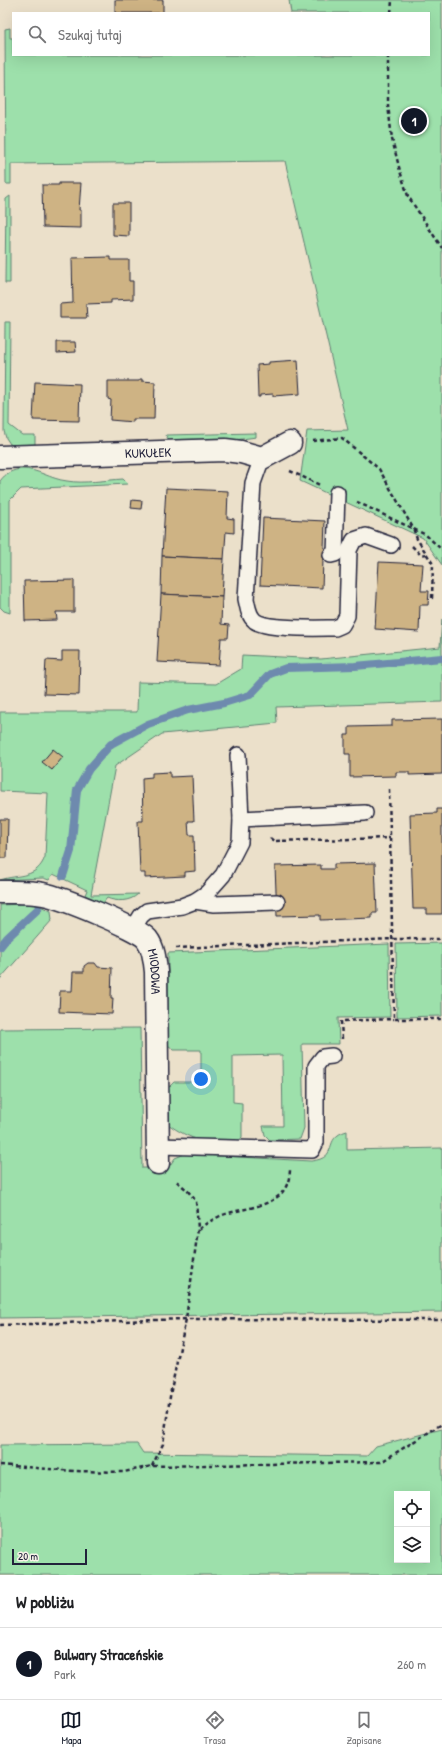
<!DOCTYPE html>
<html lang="pl">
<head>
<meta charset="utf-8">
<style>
  :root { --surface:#fff; --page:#f2f2f2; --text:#202124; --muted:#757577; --line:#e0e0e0; --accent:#111827 }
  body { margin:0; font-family:"Patrick Hand",sans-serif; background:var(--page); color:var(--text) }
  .controls { position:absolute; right:12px; bottom:12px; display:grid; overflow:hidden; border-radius:0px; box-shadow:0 4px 16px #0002 }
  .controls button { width:36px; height:36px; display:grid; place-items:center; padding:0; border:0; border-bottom:1px solid var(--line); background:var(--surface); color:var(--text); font:20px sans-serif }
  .scale { position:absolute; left:12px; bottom:10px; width:75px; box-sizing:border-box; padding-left:4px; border:2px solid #22223b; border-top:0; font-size:11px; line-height:14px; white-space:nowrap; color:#22223b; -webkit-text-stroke:3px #f7f3e8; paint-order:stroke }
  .you { position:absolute; left:201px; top:1079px; width:14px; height:14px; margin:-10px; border:3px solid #fff; border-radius:50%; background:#1a73e8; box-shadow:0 0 0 6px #1a73e833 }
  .badge { display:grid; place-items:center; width:26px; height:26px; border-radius:50%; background:var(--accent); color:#fff; font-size:13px; font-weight:700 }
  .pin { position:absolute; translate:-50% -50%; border:2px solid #fff; box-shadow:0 1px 4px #0006 }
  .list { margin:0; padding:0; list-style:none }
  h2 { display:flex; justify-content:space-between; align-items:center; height:52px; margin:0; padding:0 16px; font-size:17px }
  h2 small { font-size:13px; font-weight:400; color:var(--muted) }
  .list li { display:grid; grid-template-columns:26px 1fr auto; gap:12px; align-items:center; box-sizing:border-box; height:72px; padding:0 16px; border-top:1px solid var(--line) }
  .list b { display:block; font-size:15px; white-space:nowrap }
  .list p { margin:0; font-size:13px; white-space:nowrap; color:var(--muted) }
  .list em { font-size:13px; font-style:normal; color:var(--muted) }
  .icon { flex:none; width:22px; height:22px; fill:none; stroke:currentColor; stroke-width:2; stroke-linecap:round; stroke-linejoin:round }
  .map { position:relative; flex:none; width:442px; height:1575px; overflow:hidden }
  .search { position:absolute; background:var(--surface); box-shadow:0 4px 16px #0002; left:12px; right:12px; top:12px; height:44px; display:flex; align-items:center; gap:10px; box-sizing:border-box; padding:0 14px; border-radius:0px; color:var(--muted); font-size:15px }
  .sheet { height:124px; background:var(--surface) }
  nav { display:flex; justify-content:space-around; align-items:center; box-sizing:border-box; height:56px; border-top:1px solid var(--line); background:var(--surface); font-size:11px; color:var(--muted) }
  nav a { display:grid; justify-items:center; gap:2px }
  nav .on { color:var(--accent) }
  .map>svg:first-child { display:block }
  .green { fill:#9de0ab; stroke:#608173; fill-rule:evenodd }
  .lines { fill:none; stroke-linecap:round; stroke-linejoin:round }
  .stream { stroke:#6e8aae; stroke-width:8 }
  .building { fill:#ceb384; stroke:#22223b }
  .lane-casing { stroke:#22223b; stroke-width:18 }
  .street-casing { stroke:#22223b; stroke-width:25 }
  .path { stroke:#22223b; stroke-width:2.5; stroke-dasharray:4 3; stroke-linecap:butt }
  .lane { stroke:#f7f3e8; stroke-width:15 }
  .street { stroke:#f7f3e8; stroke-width:22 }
  .labels { text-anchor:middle; stroke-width:3; stroke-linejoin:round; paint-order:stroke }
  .street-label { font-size:13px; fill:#22223b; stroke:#f7f3e8 }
</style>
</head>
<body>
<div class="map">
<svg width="442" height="1575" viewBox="0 0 442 1575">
  <rect width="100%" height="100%" fill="#ebe0ca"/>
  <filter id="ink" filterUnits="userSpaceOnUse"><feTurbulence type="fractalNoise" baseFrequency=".025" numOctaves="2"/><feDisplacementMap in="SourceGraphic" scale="8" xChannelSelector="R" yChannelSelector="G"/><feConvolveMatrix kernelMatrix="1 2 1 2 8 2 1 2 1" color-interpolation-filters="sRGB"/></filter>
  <g filter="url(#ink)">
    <!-- green -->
    <g class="green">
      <path d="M289 0H442V565L423 538 300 481 307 431 348 430 285 161 11 164V184H6L5 29 10 28V38H13V55H429V13H291Z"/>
      <path d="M10 196V283H5L6 199Z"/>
      <path d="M5 322H10L9 425 22 435H35V447H19L10 444 6 438 4 431Z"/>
      <path d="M256 433V437L201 445 170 444 166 435Z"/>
      <path d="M22 469C38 469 50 479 67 481 83 484 106 480 123 479L128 484 21 489 10 500V613L4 611 0 607V481C6 473 12 470 22 469Z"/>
      <path d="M442 619V702L276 707 277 723 162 734 115 766 91 895 138 894C130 902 116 902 107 898L103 903 85 895 87 890 53 874 49 880 43 878 0 880C18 874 37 879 45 857L48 793 0 791V712H137L138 682 216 684 241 669 242 655 321 659 440 647Z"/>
      <path d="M24 904 38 905 51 911 52 920 0 979V905Z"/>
      <path d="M442 943V1016L397 1017 396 944Z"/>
      <path d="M389 944 390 1017 338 1018 339 1044H302L304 1128 300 1139 270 1140 265 1135 263 1126H283L282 1055 233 1056V1102L242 1103V1137L238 1143C213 1147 188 1139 168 1124V1088L174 1082H201V1050H174L168 1045V953Z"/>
      <path d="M140 1028 142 1168H168L175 1158 185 1154 311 1161C341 1158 321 1138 347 1131V1150L442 1148V1312L0 1318V1029Z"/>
      <path d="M442 1429V1575H0V1445L137 1444 143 1453 367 1456 376 1446ZM397 1494H427V1560H397Z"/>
    </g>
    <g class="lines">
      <!-- stream -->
      <g class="stream">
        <path d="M63 876 71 851 77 790 89 769 111 744 148 724 188 710 224 703 250 695 270 674 286 668 355 666 442 658"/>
        <path d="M0 947 7 938 38 909"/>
      </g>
    </g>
    <!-- building -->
    <g class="building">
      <rect x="115" y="0" width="48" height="13"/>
      <path d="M59 183H81L79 210H81V228L43 227 42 185H59Z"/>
      <path d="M113 203H129V236L113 235Z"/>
      <path d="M111 257V260H129V281H133V299L111 300V303L86 304 87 318H60V304L73 303 72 258Z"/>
      <path d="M57 342H75L76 352 57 353Z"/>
      <path d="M298 360 300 394 273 396V394L260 395V397H258L257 365 269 364V362Z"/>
      <path d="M140 379H142V381L155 382 154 419H133V422L110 420 111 400 108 399V381H139Z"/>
      <path d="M35 382 80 384 79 421 33 420Z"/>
      <path d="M166 488 228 491 227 518 234 519V533L226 532 224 559 162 556Z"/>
      <path d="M132 500 142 501 141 509 131 508Z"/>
      <path d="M263 518 325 521 324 548 331 549V561L323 560 322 588 260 585Z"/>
      <path d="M162 556 224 559 222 597 161 594Z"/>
      <path d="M379 562 423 564 421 591H429L428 605H420L419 632 375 629Z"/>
      <path d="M74 580V612H56L57 620 25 621 24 581Z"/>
      <path d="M161 594 222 597 221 624 229 625 228 638H221L219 665 157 662Z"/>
      <path d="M62 651H80L79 695 44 694 46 660 62 661Z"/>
      <path d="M442 719V774L409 775V772H396V776L350 777V754H345V735H349V727L392 726V720Z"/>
      <path d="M53 749 63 757 52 770 42 762Z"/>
      <path d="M170 772V777L192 776 194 821H188L189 835H194L195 871 185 872V876L145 878V873H140L138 821H143L142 778 152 777V773Z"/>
      <path d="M437 809H442V914H427V909H413L410 814 437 813Z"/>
      <path d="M0 819H8L7 858H0Z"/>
      <path d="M375 863 377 913H372V918L320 920V915L277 916 275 866 321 865V869H334V864Z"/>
      <path d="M88 963H95L98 967 112 968 111 998H113L112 1014 59 1012 60 991H72L73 972H84V966Z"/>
    </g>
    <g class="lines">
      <defs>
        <g id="lane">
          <path d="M262 458 253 483 246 599C248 607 248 615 255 621 267 630 319 628 335 628L342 625 347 616 349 550 354 540 366 536 391 545"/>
          <path d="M331 555 335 554 337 493"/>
          <path d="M238 755 241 819"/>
          <path d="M195 901 214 904 277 902"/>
          <path d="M133 929 141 916 147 911 182 906 195 901 207 893 223 875 240 842 241 819 365 813"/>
          <path d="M158 1146 312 1150 316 1142V1066L323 1057 332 1056"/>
        </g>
        <g id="street">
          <path id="s1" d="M0 457 225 450 241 452 262 458 290 443"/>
          <path id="s2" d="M0 892C14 892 29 891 43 894 60 897 138 928 147 939 154 948 155 961 156 972L158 1163"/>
        </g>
      </defs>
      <!-- lane casing -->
      <use href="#lane" class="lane-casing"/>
      <!-- street casing -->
      <use href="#street" class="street-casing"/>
      <!-- path -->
      <g class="path">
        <path d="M391 13 392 0"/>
        <path d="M388 55V105L392 139 400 171 408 196 442 248"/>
        <path d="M313 441 342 438 379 469 413 528 417 539 433 564 432 598H428"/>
        <path d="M290 471 320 485"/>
        <path d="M357 502 426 535 442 550"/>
        <path d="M412 546 421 555 426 554"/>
        <path d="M389 789 394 1019H442"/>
        <path d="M270 838 274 841 390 838"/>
        <path d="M176 948 393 939H442"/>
        <path d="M342 1039 341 1021 394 1019"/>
        <path d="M199 1229C205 1224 212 1220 220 1216 247 1205 288 1210 290 1170"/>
        <path d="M0 1325 186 1319 442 1320"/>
        <path d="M0 1465 74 1471 124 1472 152 1466 381 1462 442 1424"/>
        <path d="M152 1466 163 1444 171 1390 186 1319 198 1229 196 1201 187 1190 175 1180"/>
      </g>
      <!-- lane -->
      <use href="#lane" class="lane"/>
      <!-- street -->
      <use href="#street" class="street"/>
    </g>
  </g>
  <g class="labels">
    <!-- street labels -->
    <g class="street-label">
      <text dy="5" stroke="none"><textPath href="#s1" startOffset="148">KUKUŁEK</textPath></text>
      <text dy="5" stroke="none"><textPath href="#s2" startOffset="191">MIODOWA</textPath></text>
    </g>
  </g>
</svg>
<div class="controls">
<button><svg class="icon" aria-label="locate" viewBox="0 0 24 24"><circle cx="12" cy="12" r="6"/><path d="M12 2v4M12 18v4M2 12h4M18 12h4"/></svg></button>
<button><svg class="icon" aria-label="layers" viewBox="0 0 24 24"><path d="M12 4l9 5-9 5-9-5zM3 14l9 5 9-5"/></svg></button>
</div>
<div class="scale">20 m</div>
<div class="you"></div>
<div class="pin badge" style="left:414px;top:121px">1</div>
<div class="search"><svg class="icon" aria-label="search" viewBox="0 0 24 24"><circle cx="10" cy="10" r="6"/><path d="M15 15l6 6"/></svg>Szukaj tutaj</div>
</div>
<section class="sheet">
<h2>W pobliżu<small></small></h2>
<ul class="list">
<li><span class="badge">1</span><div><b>Bulwary Straceńskie</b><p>Park</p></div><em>260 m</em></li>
</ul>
</section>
<nav>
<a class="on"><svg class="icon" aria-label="map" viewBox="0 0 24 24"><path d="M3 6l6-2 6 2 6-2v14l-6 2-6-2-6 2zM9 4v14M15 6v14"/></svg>Mapa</a>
<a><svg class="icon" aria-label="directions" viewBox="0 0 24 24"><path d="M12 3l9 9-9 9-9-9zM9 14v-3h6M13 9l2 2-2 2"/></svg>Trasa</a>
<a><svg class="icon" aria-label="saved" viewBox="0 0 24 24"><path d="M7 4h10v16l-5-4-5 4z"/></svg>Zapisane</a>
</nav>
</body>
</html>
